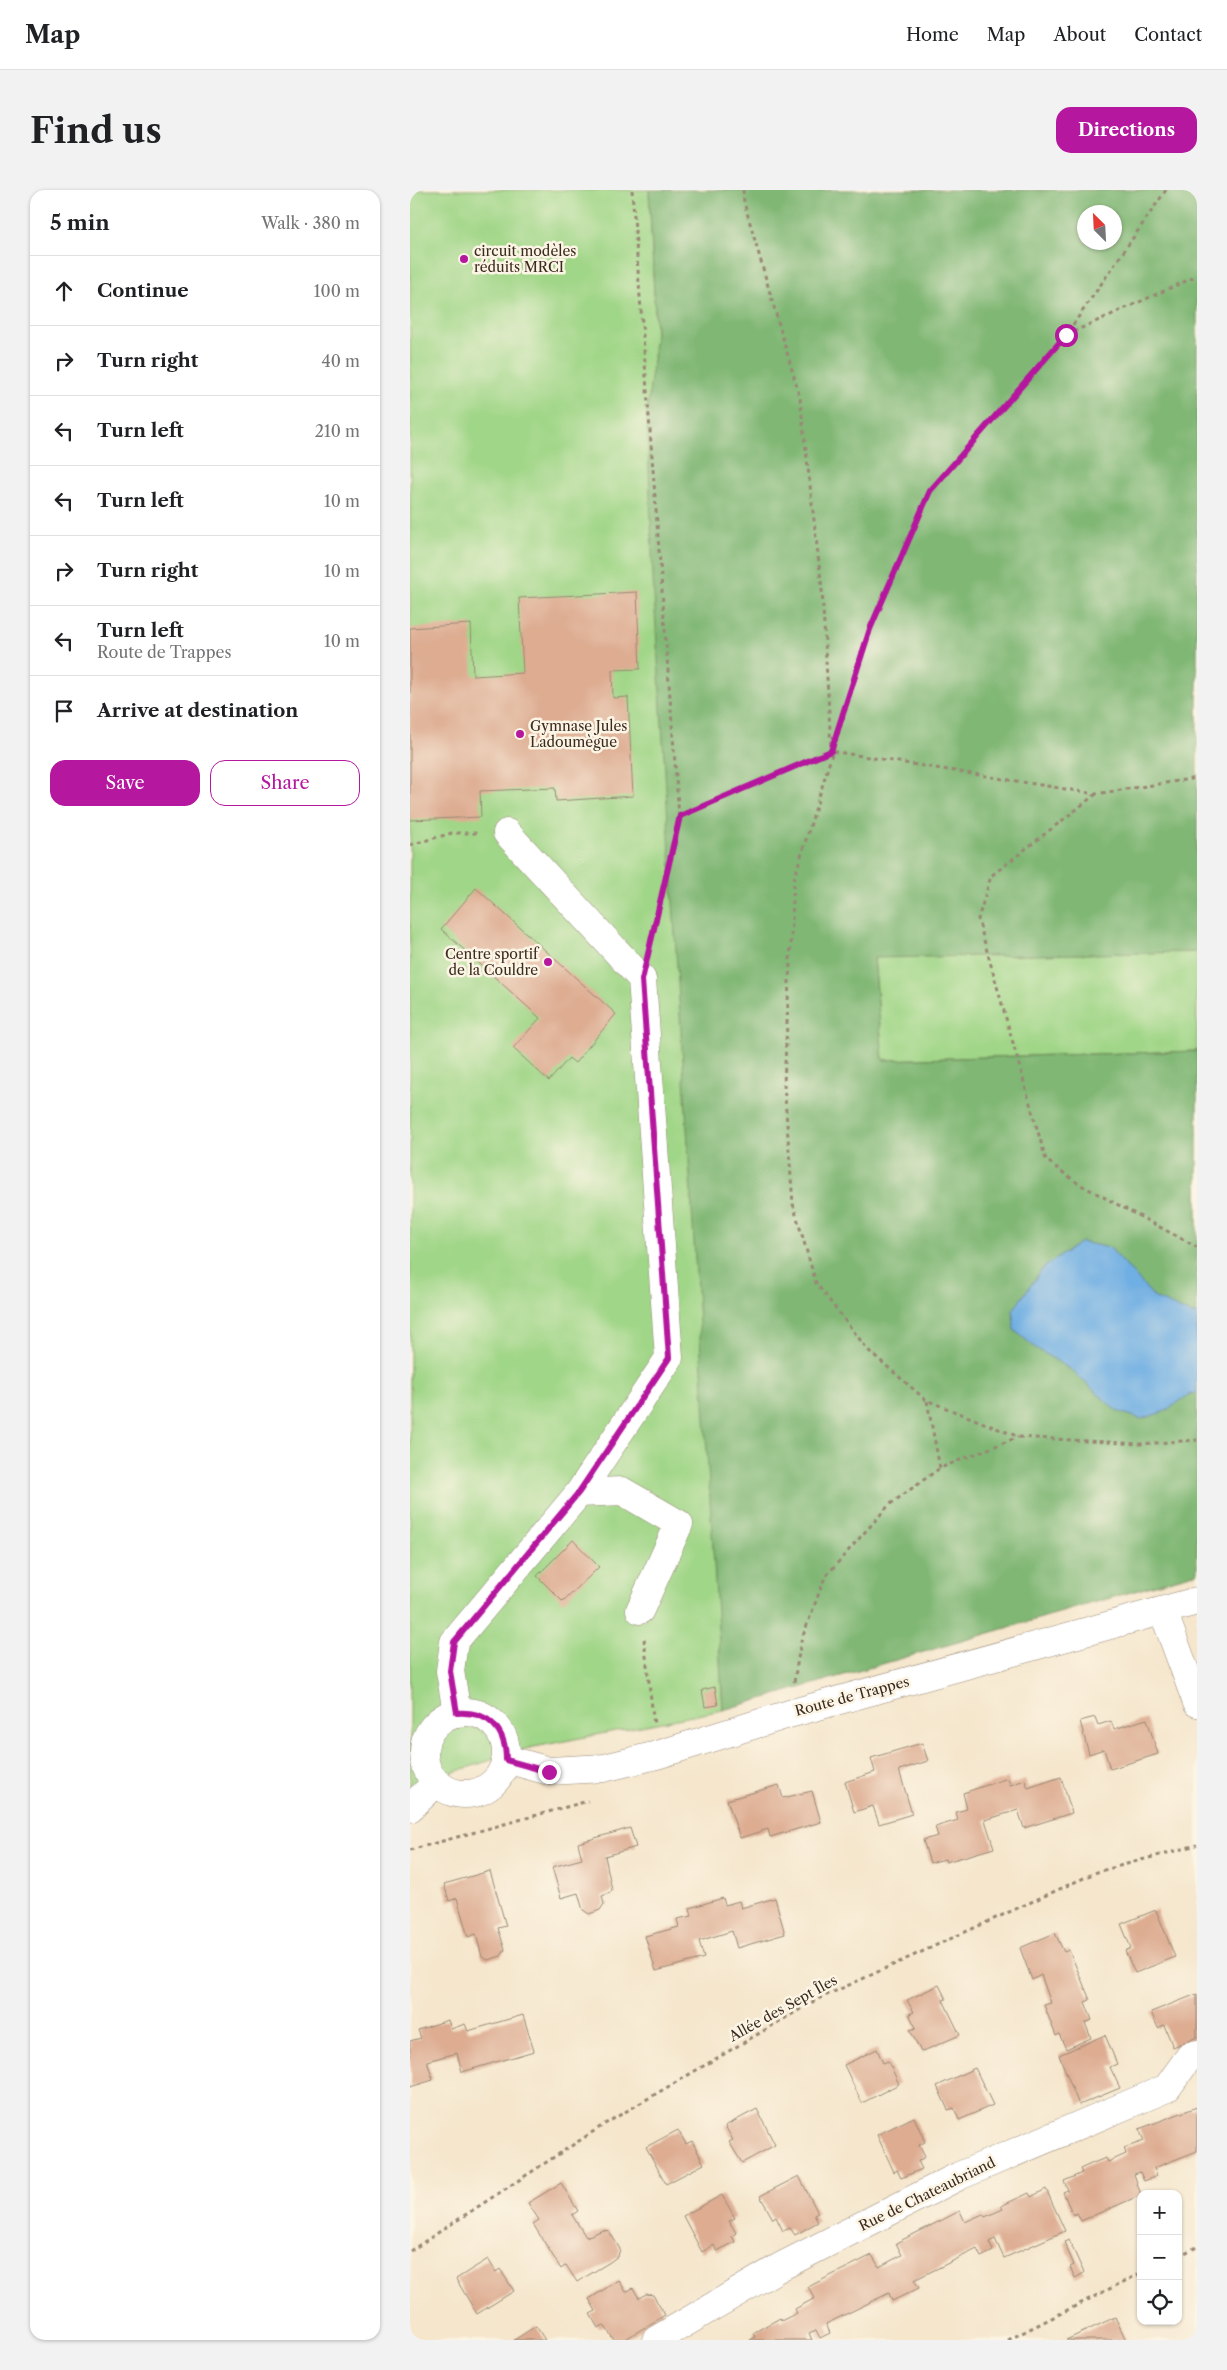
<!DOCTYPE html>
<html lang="en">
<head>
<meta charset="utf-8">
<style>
  :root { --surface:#fff; --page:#f2f2f2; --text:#202124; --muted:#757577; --line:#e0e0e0; --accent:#b5179e }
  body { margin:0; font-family:"Libre Caslon Text",serif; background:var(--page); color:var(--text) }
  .controls { position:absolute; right:15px; bottom:15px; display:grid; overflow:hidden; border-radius:10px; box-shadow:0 1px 4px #0004 }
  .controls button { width:45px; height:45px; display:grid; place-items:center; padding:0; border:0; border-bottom:1px solid var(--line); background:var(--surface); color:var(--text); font:25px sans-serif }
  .compass { position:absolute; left:667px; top:15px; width:45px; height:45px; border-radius:50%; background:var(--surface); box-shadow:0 1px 4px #0004; rotate:336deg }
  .stop { position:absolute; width:15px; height:15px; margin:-11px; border:4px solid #b5179e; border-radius:50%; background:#fff }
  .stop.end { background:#b5179e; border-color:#fff; box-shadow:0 1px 5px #0008 }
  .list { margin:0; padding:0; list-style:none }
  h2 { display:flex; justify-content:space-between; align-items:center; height:65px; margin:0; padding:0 20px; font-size:21px }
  h2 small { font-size:16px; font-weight:400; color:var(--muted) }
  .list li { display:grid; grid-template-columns:32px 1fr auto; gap:15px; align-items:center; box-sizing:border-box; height:70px; padding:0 20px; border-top:1px solid var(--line) }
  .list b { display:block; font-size:19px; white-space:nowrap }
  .list p { margin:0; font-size:16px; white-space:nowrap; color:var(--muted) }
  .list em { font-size:16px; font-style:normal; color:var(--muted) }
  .actions { display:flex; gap:10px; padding:15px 20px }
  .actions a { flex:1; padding:11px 0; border:1px solid var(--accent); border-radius:15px; text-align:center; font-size:18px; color:var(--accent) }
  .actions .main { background:var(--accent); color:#fff }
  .icon { flex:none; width:28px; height:28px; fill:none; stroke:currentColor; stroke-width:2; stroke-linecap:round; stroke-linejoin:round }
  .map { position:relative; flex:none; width:787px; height:2150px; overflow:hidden; border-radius:15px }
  header { display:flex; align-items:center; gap:30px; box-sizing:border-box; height:70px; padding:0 25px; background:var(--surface); border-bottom:1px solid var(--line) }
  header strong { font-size:24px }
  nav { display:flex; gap:28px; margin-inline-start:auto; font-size:18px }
  .intro { display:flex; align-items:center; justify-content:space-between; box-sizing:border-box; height:120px; padding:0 30px }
  h1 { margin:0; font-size:35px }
  .button { padding:12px 22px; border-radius:15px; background:var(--accent); color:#fff; font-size:18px; font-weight:700 }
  main { display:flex; gap:30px; padding:0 30px }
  aside { flex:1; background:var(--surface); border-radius:15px; box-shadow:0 1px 4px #0004 }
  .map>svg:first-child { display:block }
  .green { fill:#a0d687; stroke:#6e8052 }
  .forest { fill:#80b774; stroke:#5e7049; fill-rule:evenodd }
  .water { fill:#70afe3; stroke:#566c80 }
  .building { fill:#ddac91 }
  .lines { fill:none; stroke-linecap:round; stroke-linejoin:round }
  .minor-casing { stroke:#988875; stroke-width:29 }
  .path { stroke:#988875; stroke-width:3; stroke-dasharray:4 4; stroke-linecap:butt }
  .minor { stroke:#fff; stroke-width:28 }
  .route { stroke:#b5179e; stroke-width:6 }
  .poi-dot { fill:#b5179e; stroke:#fcf5e5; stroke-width:2 }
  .labels { text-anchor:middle; stroke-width:5; stroke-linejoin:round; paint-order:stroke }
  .poi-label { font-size:14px; fill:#3b2a1e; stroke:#fcf5e5; text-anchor:start }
  .street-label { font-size:14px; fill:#3b2a1e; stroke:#fcf5e5 }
</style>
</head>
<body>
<header>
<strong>Map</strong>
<nav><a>Home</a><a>Map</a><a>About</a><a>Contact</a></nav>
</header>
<div class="intro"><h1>Find us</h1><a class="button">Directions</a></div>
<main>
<aside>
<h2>5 min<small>Walk · 380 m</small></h2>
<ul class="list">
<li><svg class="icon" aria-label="ahead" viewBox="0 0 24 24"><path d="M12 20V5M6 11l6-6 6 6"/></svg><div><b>Continue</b></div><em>100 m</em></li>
<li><svg class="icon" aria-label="right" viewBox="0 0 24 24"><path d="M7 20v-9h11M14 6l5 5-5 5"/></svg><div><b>Turn right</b></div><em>40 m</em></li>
<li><svg class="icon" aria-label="left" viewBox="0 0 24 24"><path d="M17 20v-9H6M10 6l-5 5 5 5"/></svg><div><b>Turn left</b></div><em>210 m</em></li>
<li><svg class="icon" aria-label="left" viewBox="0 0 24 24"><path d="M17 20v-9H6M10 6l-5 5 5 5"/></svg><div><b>Turn left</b></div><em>10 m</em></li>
<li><svg class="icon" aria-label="right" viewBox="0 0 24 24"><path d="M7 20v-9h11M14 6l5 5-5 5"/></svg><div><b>Turn right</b></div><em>10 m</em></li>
<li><svg class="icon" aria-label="left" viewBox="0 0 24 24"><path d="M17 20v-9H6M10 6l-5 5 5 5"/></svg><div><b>Turn left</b><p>Route de Trappes</p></div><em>10 m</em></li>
<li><svg class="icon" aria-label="arrive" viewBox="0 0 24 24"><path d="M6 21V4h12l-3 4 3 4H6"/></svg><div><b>Arrive at destination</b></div></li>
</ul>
<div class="actions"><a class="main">Save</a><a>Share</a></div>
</aside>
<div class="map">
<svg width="787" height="2150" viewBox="0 0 787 2150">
  <rect width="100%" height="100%" fill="#fcf5e5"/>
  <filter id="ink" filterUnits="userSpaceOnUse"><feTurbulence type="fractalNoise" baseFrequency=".02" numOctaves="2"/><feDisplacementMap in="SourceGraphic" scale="10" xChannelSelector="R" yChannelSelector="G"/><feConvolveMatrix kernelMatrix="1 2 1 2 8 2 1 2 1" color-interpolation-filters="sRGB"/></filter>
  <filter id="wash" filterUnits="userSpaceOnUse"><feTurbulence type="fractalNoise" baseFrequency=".0096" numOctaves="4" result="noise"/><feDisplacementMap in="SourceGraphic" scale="20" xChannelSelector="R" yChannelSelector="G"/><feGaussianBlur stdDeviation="1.12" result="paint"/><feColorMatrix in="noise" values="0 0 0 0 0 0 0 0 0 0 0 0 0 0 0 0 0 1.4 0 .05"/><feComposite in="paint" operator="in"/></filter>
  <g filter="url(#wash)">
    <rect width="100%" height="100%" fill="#f5e6cc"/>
    <!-- green -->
    <g class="green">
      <path d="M0 0H239L313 1520 119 1558 0 1596Z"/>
      <path d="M787 762V861L473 870 464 767Z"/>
    </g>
    <!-- forest -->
    <path class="forest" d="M239 0H787V762L464 768 473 870 787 861V1383L313 1520 243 389 237 223 246 143ZM674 22H704V52H674Z"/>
    <!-- water -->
    <path class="water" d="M671 1052 700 1058 745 1108 781 1124H787V1203L780 1204 756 1221 731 1229 707 1221 660 1179 627 1159 604 1140 603 1120 633 1078Z"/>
    <g id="blocks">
      <!-- building -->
      <g class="building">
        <path d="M227 402 230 479 202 480 203 508 218 507 223 606 146 611 145 598 70 601 71 627 0 630V438L61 434 63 486 113 483 109 408Z"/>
        <path d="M66 698 206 824 165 873 159 868 139 891 103 858 130 828 31 739Z"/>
        <path d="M163 1350 189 1377 153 1412 127 1386Z"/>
        <path d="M305 1497 308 1515 295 1517 292 1500Z"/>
        <path d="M685 1527 688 1535 701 1531 704 1539 737 1529 748 1564 700 1579 694 1559 679 1564 670 1531Z"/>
        <path d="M512 1553 518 1571 489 1580 502 1624 469 1634 463 1616 444 1622 435 1592 465 1582 461 1568Z"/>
        <path d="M651 1587 662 1623 614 1638 608 1620 575 1630 584 1658 536 1672 535 1669 520 1673 513 1650 528 1646 525 1637 548 1630 546 1622 557 1619 553 1603 598 1588 600 1595 615 1590 618 1598Z"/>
        <path d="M369 1595 373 1608 402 1601 411 1632 360 1647 358 1639 330 1648 317 1610Z"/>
        <path d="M220 1638 226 1657 195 1666 202 1700 200 1703 192 1706 194 1714 190 1720 179 1724 173 1720 168 1703 151 1708 142 1677 172 1669 168 1653Z"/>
        <path d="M80 1681 96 1736 88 1738 95 1760 91 1766 78 1770 72 1767 66 1744 58 1747 47 1708 39 1711 34 1694Z"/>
        <path d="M313 1708 315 1715 329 1711 331 1718 365 1708 375 1744 327 1758 322 1741 289 1751 294 1768 246 1781 235 1746 269 1737 267 1729 282 1726 280 1718Z"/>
        <path d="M746 1720 765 1767 725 1783 715 1761 721 1758 711 1734Z"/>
        <path d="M645 1743 654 1762 659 1760 680 1810 675 1812 682 1830 675 1833 681 1848 656 1859 649 1844 646 1846 634 1815 641 1813 631 1785 622 1790 610 1758Z"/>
        <path d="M529 1795 536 1809 533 1810 550 1845 511 1862 500 1840 506 1838 499 1824 504 1822 497 1810Z"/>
        <path d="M787 1804V1847L763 1857 754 1835 748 1838 741 1822Z"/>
        <path d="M113 1825 124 1861 52 1882 47 1863 17 1871 23 1890 0 1897V1851L11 1848 8 1840 38 1830 41 1839 55 1834 58 1841Z"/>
        <path d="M695 1845 707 1874 700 1877 710 1898 669 1915 649 1865Z"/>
        <path d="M467 1859 473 1873 478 1871 489 1894 452 1913 434 1875Z"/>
        <path d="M565 1878 583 1915 549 1930 544 1918 538 1920 527 1896Z"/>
        <path d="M787 1917V1961L744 1978 747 1986 734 1991 730 1982 724 1984 731 2005 671 2031 667 2023 663 2025 653 2002 658 2000 654 1991 672 1983 670 1979 683 1973 696 1968 698 1972 716 1964 714 1958 734 1951 729 1939Z"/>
        <path d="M347 1919 365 1955 332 1973 319 1952 323 1950 315 1936Z"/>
        <path d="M504 1927 515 1952 509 1955 515 1967 508 1971 512 1979 491 1988 487 1980 484 1982 467 1945Z"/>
        <path d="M268 1940 276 1954 282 1951 294 1974 256 1994 236 1957Z"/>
        <path d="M389 1986 408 2023 404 2025 408 2032 385 2045 380 2038 373 2041 366 2027 363 2029 350 2006Z"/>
        <path d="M151 1993 168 2021 162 2025 176 2047 193 2040 199 2041 210 2059 208 2066 200 2072 167 2092 156 2075 151 2079 123 2034 129 2030 118 2013Z"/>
        <path d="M636 1999 655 2041 594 2068 585 2049 579 2052 583 2061 571 2067 567 2059 504 2090 509 2098 482 2111 479 2103 416 2134 420 2143 410 2148 406 2140 399 2143 402 2150H340L345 2147 343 2143 370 2128 371 2131 387 2123 385 2119 405 2108 398 2097 462 2065 469 2077 492 2065 486 2053 550 2021 555 2032 573 2024 575 2027 593 2019 591 2016 619 2003 621 2007Z"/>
        <path d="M312 2005 325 2028 319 2031 326 2043 322 2046 325 2052 307 2061 304 2055 292 2062 273 2026Z"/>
        <path d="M659 2050 674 2083 665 2088 660 2077 664 2075 654 2052Z"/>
        <path d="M78 2069 86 2082 90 2079 104 2101 67 2124 46 2089Z"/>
        <path d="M209 2090 216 2102 223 2098 229 2108 236 2104 243 2105 255 2125 214 2150H204L194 2135 188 2138 180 2124 186 2121 179 2109Z"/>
        <path d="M705 2127 716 2150H656L699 2130Z"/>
        <path d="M126 2136 135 2150H104Z"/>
      </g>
    </g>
  </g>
  <g filter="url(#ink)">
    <use href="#blocks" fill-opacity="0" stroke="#988875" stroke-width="1"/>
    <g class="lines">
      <defs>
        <g id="minor">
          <path d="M97 643 232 789 259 1168 169 1303"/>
          <path d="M753 1421 787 1513"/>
          <circle cx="55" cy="1563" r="41"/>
          <path d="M47 1523 40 1481 44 1452 169 1303 212 1301 269 1334 230 1420"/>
          <path d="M96 1569 139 1581 194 1578 247 1565 379 1524 787 1411"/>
          <path d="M0 1618 26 1593"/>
          <path d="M246 2150 370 2077 549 1986 757 1898 780 1866 787 1864"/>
        </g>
      </defs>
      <!-- minor casing -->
      <use href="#minor" class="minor-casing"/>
      <!-- path -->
      <g class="path">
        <path d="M222 0 269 627 240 754"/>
        <path d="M333 0 334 12 390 208 412 400 421 558"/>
        <path d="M756 0 656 145 520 301 460 439 384 689 374 894 383 1014 406 1093 458 1160 516 1210 609 1247 730 1254 787 1250"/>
        <path d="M656 145 787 86"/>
        <path d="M686 604 581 686 568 729 636 970 669 994 787 1057"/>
        <path d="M269 627 421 561 686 604 787 588"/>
        <path d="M0 655 42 643H68"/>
        <path d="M517 1211 530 1278"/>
        <path d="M234 1449 244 1535"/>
        <path d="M384 1492 391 1451 415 1387 479 1315 530 1278 608 1247"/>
        <path d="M0 1660 178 1611"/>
        <path d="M0 2061 198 1932 406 1810 687 1682 787 1655"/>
        <path d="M768 2066 787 2057"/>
        <path d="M598 2150 731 2083"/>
      </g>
      <!-- minor -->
      <use href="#minor" class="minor"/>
    </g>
  </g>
  <g class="lines" filter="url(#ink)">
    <!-- route -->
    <path class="route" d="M139 1582 96 1570C96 1539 78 1521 47 1523L40 1481 44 1452 169 1302 259 1168 232 790 270 626 421 561 460 439 520 301 656 145"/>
  </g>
  <!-- markers -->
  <g class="poi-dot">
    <circle cx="54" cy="69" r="5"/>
    <circle cx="110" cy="544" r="5"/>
    <circle cx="138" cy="772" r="5"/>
  </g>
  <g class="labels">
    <!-- poi labels -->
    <g class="poi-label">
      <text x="64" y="66">circuit modèles<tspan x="64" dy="16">réduits MRCI</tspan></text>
      <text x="120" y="541">Gymnase Jules<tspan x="120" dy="16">Ladoumègue</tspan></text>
      <text x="128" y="769" text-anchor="end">Centre sportif<tspan x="128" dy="16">de la Couldre</tspan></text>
    </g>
    <!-- street labels -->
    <g class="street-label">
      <text transform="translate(442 1506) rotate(-15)" y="5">Route de Trappes</text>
      <text transform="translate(373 1818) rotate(-29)" y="5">Allée des Sept Îles</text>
      <text transform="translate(517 2004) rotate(-26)" y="5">Rue de Chateaubriand</text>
    </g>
  </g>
</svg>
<div class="controls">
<button>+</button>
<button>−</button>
<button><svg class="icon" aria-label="locate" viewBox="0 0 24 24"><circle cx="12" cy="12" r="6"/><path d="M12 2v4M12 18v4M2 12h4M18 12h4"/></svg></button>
</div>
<svg class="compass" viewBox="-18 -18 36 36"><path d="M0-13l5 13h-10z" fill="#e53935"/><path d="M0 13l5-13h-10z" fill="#757577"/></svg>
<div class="stop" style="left:656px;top:145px"></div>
<div class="stop end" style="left:139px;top:1582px"></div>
</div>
</main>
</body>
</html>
